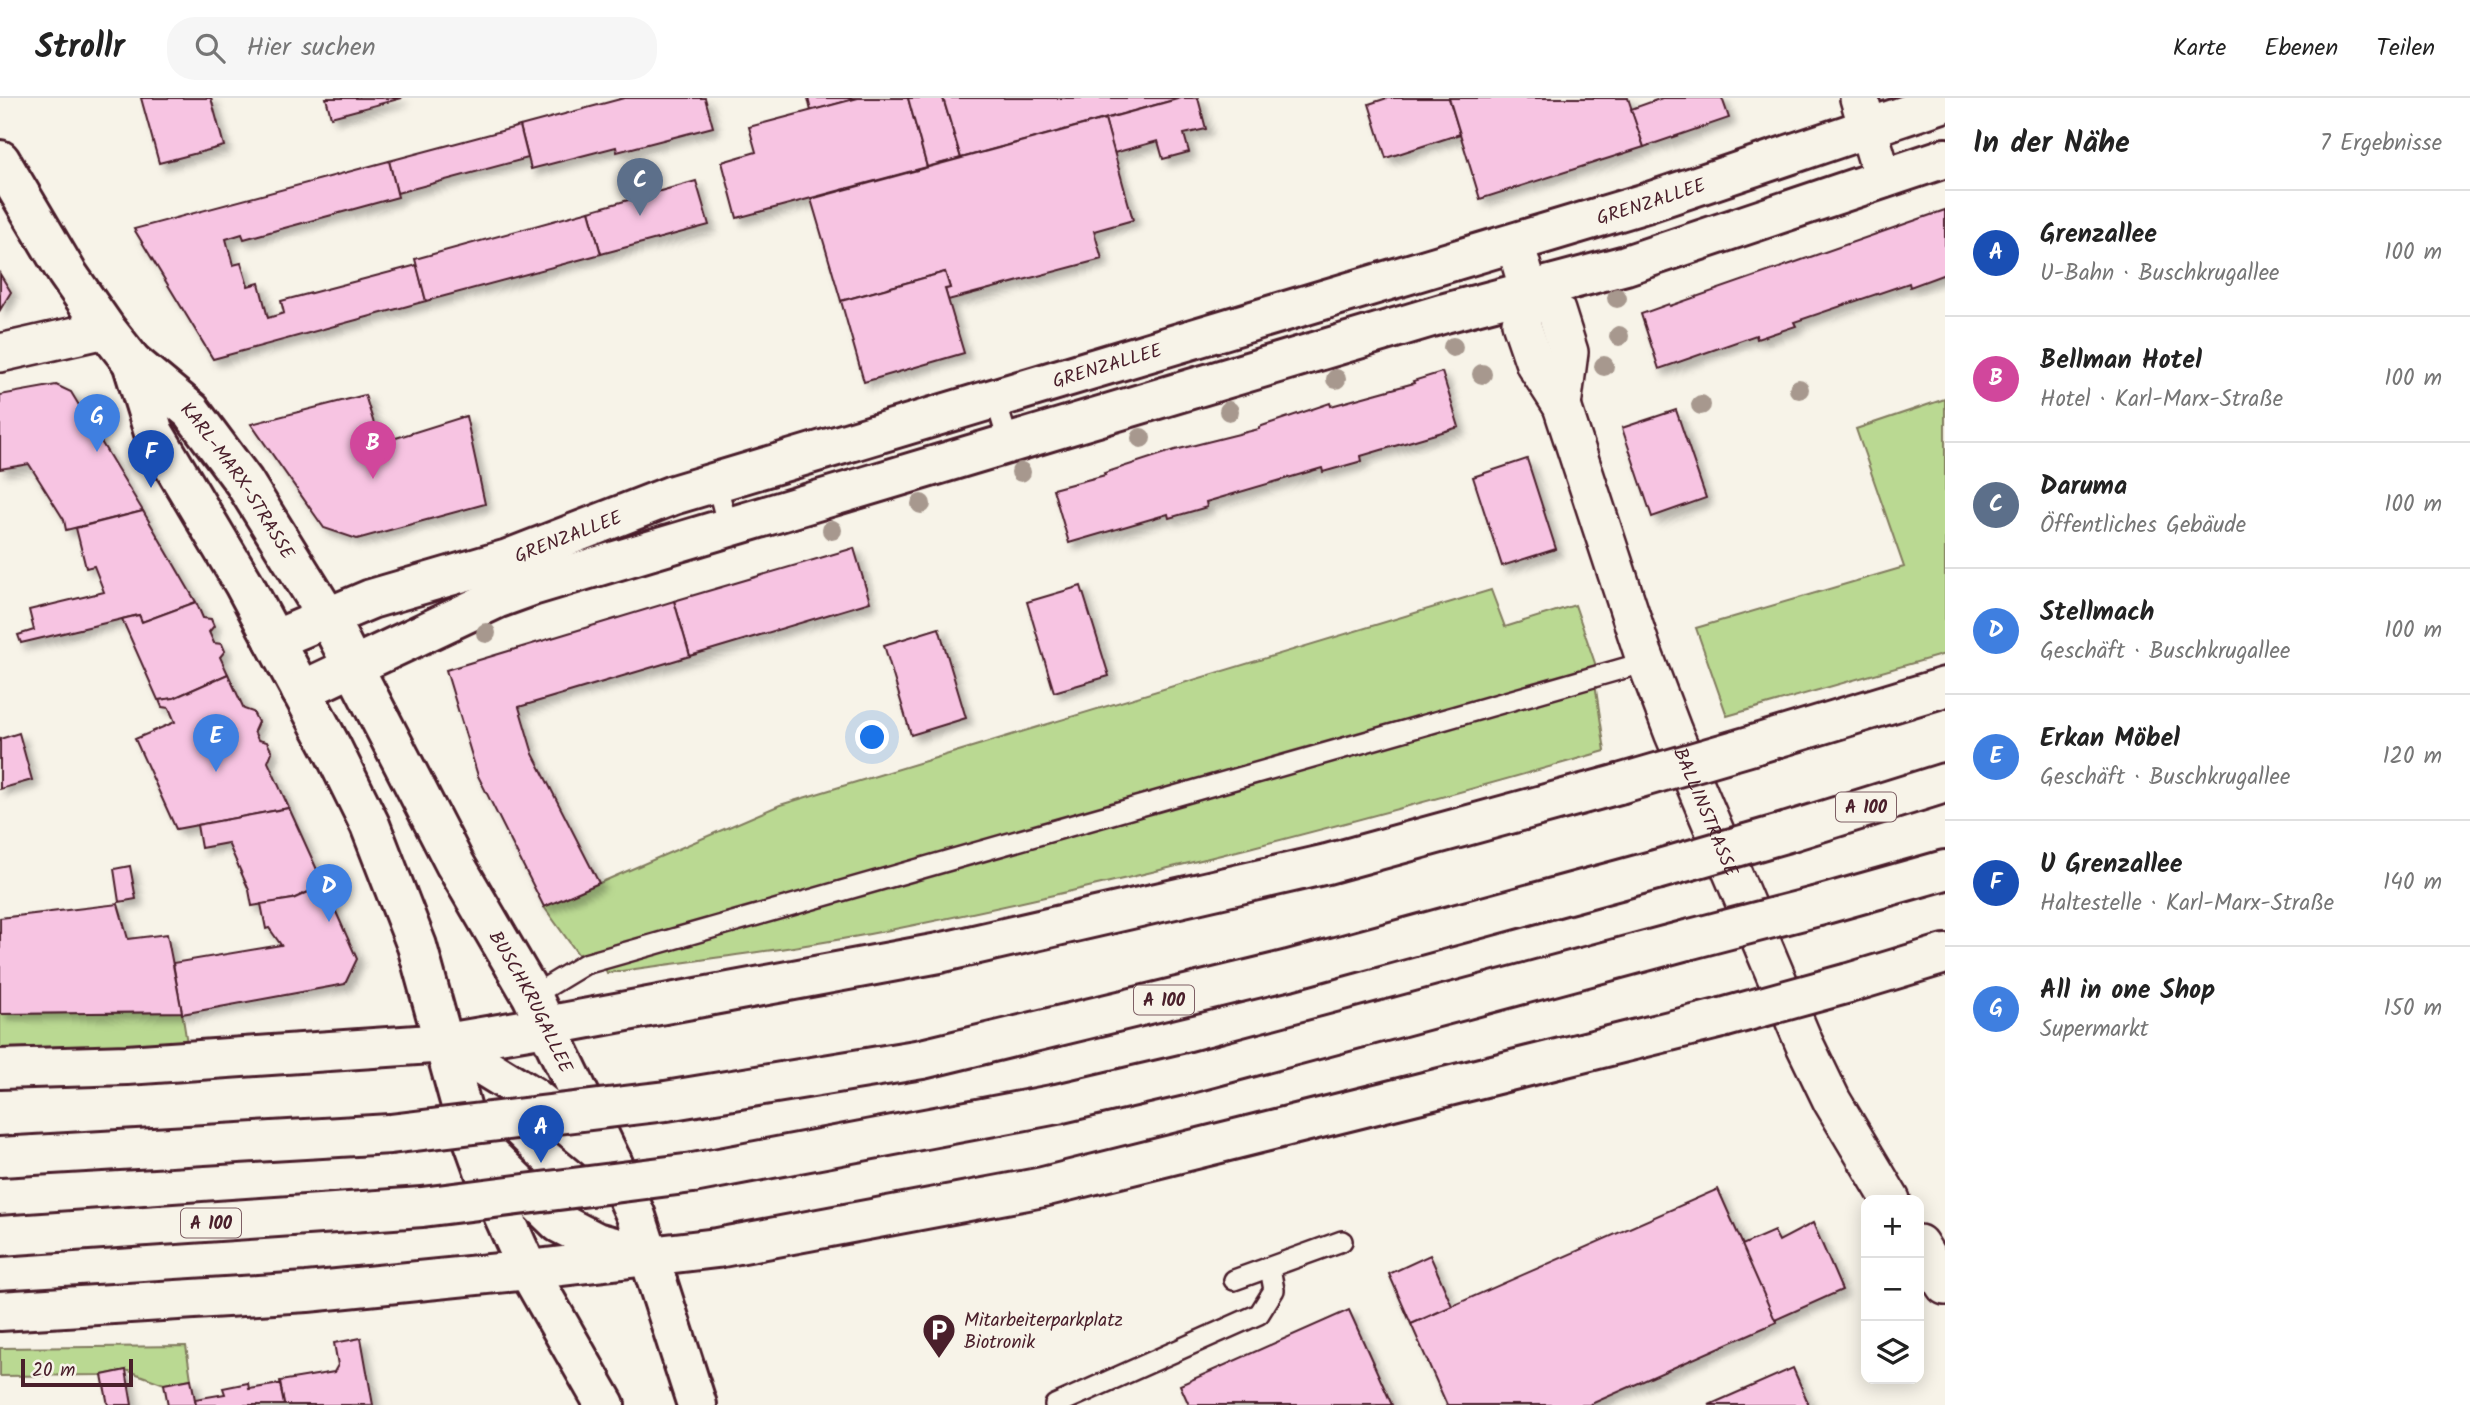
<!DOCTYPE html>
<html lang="de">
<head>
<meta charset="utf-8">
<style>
  :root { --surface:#fff; --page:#f6f6f6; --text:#222; --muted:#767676; --line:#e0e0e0; --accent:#111827 }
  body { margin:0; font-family:Kalam,sans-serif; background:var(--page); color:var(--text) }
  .controls { position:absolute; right:21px; bottom:21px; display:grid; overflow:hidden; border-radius:14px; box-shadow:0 4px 18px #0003 }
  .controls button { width:63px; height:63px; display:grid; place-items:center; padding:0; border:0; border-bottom:2px solid var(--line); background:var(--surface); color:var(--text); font:35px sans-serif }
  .scale { position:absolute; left:21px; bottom:18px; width:112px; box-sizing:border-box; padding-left:7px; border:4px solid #4a1f2b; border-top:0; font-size:19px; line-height:24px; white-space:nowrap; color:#4a1f2b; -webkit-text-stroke:5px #f7f3e8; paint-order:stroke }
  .you { position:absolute; left:873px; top:640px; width:24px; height:24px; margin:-18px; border:5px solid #fff; border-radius:50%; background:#1a73e8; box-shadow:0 0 0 10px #1a73e833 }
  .badge { display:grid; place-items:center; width:46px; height:46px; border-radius:50%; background:var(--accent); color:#fff; font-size:23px; font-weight:700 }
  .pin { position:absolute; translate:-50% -58px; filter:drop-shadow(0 2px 4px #0008) }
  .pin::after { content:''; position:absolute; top:37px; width:24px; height:21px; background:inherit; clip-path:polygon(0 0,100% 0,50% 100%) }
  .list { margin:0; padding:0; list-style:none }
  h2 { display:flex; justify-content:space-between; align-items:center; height:91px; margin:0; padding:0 28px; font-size:30px }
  h2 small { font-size:23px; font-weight:400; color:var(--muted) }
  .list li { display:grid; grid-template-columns:46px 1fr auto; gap:21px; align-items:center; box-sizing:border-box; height:126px; padding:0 28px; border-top:2px solid var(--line) }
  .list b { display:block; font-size:26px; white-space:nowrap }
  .list p { margin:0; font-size:23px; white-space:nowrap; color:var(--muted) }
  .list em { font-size:23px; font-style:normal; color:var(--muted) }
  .icon { flex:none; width:38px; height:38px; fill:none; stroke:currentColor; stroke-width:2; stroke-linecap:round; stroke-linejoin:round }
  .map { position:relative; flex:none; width:1945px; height:1307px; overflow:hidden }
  header { display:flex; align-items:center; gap:42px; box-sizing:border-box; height:98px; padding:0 35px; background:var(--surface); border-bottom:2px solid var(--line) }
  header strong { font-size:33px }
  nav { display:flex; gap:38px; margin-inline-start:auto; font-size:24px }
  .search { width:490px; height:63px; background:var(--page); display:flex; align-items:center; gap:18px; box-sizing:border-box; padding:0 24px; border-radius:28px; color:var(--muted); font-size:26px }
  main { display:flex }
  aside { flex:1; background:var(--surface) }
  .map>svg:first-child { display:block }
  .green { fill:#bad992; stroke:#827c5e; stroke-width:2 }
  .building { fill:#f7c4e2; stroke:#4a1f2b; stroke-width:2; filter:url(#shadow) }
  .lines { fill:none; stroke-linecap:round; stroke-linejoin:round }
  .service-casing { stroke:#4a1f2b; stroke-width:24 }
  .minor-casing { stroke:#4a1f2b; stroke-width:42 }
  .secondary-casing { stroke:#4a1f2b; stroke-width:44 }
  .motorway-casing { stroke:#4a1f2b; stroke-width:44 }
  .service { stroke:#f7f3e8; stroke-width:19 }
  .minor { stroke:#f7f3e8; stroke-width:37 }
  .secondary { stroke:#f7f3e8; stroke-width:38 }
  .motorway { stroke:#f7f3e8; stroke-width:38 }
  .motorway-bridge-casing { stroke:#4a1f2b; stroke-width:44; stroke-linecap:butt }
  .motorway-bridge { stroke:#f7f3e8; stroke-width:38 }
  .tree { fill:#a7988e }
  .labels { text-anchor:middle; stroke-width:7; stroke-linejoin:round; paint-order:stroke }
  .shield { fill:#f7f3e8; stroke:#7e5f64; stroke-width:2 }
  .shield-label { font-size:18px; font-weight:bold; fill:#4a1f2b }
  .street-label { font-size:19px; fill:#4a1f2b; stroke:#f7f3e8 }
  .poi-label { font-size:19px; fill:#4a1f2b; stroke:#f7f3e8; text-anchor:start }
</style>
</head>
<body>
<header>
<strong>Strollr</strong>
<div class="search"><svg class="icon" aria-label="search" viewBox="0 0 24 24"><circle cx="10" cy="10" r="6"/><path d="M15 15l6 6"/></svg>Hier suchen</div>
<nav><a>Karte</a><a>Ebenen</a><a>Teilen</a></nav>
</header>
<main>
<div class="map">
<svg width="1945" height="1307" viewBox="0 0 1945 1307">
  <defs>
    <filter id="shadow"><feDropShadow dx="6" dy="6" stdDeviation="3.5" flood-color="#0004"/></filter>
  </defs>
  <rect width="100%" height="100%" fill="#f7f3e8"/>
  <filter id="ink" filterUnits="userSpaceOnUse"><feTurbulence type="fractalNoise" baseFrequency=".0143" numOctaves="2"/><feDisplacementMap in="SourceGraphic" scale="14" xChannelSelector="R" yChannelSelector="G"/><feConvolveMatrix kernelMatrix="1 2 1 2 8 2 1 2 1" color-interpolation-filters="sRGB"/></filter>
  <g filter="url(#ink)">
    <!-- green -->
    <g class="green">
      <path d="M1945 301V556L1727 618 1696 530 1904 469 1856 331Z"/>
      <path d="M1491 492 1505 529 1575 507 1596 568 583 863 544 809 780 707Z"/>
      <path d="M1595 585 1605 653C1368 721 1131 784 890 832 797 851 701 861 607 875L603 865Z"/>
      <path d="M182 914 187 945 0 952V916Z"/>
      <path d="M186 1248 191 1281 164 1286 126 1272 102 1277 0 1278V1250Z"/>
    </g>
    <!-- building -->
    <g class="building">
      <path d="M141 0H211L224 48 159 65Z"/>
      <path d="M326 0H402L331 19Z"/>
      <path d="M624 0H705L713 29 617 54 616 49 531 71 520 28Z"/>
      <path d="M808 0H858L811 13Z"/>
      <path d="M858 0H908L927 69 737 120 722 64 756 54 749 29Z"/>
      <path d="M908 0H943L961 60 927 69Z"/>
      <path d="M943 0H1181L961 60Z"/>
      <path d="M1181 0H1198L1206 31 1184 36 1189 54 1163 61 1158 43 1114 55 1105 21Z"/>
      <path d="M1387 0H1449L1460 36 1386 60 1369 6Z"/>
      <path d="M1449 0H1628L1644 49 1480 101Z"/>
      <path d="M1662 0H1722L1729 20 1644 49 1631 11Z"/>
      <path d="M1105 21 1133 122 1094 133 1102 161 948 202 945 191 950 190 945 174 841 203 811 101Z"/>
      <path d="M520 28 528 60 397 95 389 63Z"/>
      <path d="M389 63 398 99 244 141 242 136 226 141 233 167 241 165 248 188 259 185 268 220 284 215 281 203 417 167 426 203 213 261 134 131Z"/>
      <path d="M696 83 709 127 601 156 589 113Z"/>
      <path d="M1945 112V176L1910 189 1909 185 1794 224 1796 228 1757 241 1756 237 1659 271 1641 216 1669 206 1670 208Z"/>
      <path d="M589 113 601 156 426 203 415 161Z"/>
      <path d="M945 174 950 190 945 191 964 255 864 284 841 203Z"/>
      <path d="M0 176 11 194 0 212Z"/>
      <path d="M1442 274 1459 329 1361 358 1362 363 1323 374 1322 370 1206 404 1207 409 1169 420 1168 416 1069 445 1053 391 1105 377 1104 375 1175 352 1259 331V329L1330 305 1331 308 1414 285 1413 283Z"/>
      <path d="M56 287 71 294 143 413 66 432 64 422 29 366 0 371V297Z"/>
      <path d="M365 297 380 345 466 318 485 406 357 441 324 430 251 326Z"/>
      <path d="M1676 312 1706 400 1652 419 1622 330Z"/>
      <path d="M1527 361 1556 451 1502 468 1473 379Z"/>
      <path d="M143 413 196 504 142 524 139 517 21 545 18 537 34 532 29 512 104 494 94 468 86 470 76 430Z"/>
      <path d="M854 450 870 504 690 558 674 503Z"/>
      <path d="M1081 488 1109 578 1054 594 1027 504Z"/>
      <path d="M674 503 690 558 519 609 533 656 599 785 544 809 478 678 446 572Z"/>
      <path d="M196 504 203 520 211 521 214 528 209 534 214 545 222 546 225 553 220 559 228 576 174 600 158 602 122 521 139 517 142 524Z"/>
      <path d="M939 530 966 620 911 637 884 547Z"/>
      <path d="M228 576 244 611 253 614 258 624 254 633 258 642 267 644 272 654 268 664 289 710 176 731 135 641 175 624 169 610 162 609 159 602 174 600Z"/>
      <path d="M19 635 32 682 0 691V641Z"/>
      <path d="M289 710 324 787 293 801 252 808 249 792 228 745 201 750 197 727Z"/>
      <path d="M130 768 136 801 119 804 114 771Z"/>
      <path d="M324 787 357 861 345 886 182 916 173 865 281 847 269 830 266 831 261 806 293 801Z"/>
      <path d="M118 806 128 841 167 836 182 914 0 916V820Z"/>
      <path d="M1718 1091 1777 1224 1589 1307H1447L1411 1226Z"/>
      <path d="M1813 1125 1842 1192 1775 1222 1742 1147 1774 1133 1779 1143Z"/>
      <path d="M1430 1157 1452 1208 1411 1226 1389 1176Z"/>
      <path d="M1349 1212 1392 1307H1189L1180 1287Z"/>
      <path d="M361 1240 373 1307H284L280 1283 334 1274 338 1267 334 1245Z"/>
      <path d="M1793 1270 1809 1307H1709Z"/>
      <path d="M126 1272 132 1307H108L102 1277Z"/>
      <path d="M191 1281 196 1307H168L164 1286Z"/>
      <path d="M248 1285 249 1291 280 1286 284 1307H196L195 1301 225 1296 223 1290Z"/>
    </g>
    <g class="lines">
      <defs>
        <g id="service">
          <path d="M995 300 1009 346"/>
          <path d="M716 384 728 429"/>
          <path d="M532 898 585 866 1646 564"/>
          <path d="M1234 1182 1342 1143"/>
          <path d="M1055 1307 1259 1216 1274 1192 1270 1170"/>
        </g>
        <g id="minor">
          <path d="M1859 0 1883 81"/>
          <path id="s1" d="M1515 145 1529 193 1521 225 1535 266 1562 308 1643 555 1673 634 1804 945 1832 1003 1891 1102"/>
          <path d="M1529 193 1556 213 1569 254 1562 308"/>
          <path d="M0 255 106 231"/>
          <path d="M1919 1146 1945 1188"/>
        </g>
        <g id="secondary">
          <path id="s2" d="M0 62 67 175 106 231 132 264 191 313 244 384 327 518 455 766 532 898 612 1064 636 1118 697 1307"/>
          <path d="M132 264 154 335 244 486 332 650 370 727 417 848 462 1011 488 1083 528 1172 605 1307"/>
          <path id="s3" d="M274 542 371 501 508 461 673 397 1646 105 1945 4"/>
          <path d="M301 593 496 501 532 488 1445 215 1626 167 1945 60"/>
          <path d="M446 945 546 928"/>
          <path d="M528 1172 648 1158"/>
        </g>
        <g id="motorway">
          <path d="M1753 647 1945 589"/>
          <path d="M1788 734 1945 685"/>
          <path d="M1818 808 1945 772"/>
          <path d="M1849 885 1945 856"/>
          <path d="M546 928 939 855 1327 766 1619 686"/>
          <path d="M0 971 127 967 446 945 532 998 612 1064"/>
          <path d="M666 1003 922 961 1289 872 1656 772"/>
          <path d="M473 1041 559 1125 596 1144 649 1158 717 1150 1043 1089 1722 920"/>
          <path d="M0 1059 390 1036"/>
          <path d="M693 1075 1057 1006 1190 975 1687 842"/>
          <path d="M0 1138 422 1109"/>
          <path d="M0 1213 307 1194 528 1172"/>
        </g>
      </defs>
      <!-- service casing -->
      <use href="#service" class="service-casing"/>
      <!-- minor casing -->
      <use href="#minor" class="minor-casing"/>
      <!-- secondary casing -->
      <use href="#secondary" class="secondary-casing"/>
      <!-- motorway casing -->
      <use href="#motorway" class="motorway-casing"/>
      <!-- service -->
      <use href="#service" class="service"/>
      <!-- minor -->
      <use href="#minor" class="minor"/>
      <!-- secondary -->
      <use href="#secondary" class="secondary"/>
      <!-- motorway -->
      <use href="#motorway" class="motorway"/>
      <defs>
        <g id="motorway-bridge">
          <path d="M1619 686 1753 647"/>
          <path d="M1656 772 1788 734"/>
          <path d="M1687 842 1818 808"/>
          <path d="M1722 920 1849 885"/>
          <path d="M390 1036 666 1003"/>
          <path d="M422 1109 693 1075"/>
        </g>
      </defs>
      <!-- motorway-bridge casing -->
      <use href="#motorway-bridge" class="motorway-bridge-casing"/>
      <!-- motorway-bridge -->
      <use href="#motorway-bridge" class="motorway-bridge"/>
    </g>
    <!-- trees -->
    <g class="tree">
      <circle cx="1617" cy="200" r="10"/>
      <circle cx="1619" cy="238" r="10"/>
      <circle cx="1453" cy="249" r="10"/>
      <circle cx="1604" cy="268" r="10"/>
      <circle cx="1482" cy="276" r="10"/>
      <circle cx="1336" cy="281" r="10"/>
      <circle cx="1799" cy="291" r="10"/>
      <circle cx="1701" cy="307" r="10"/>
      <circle cx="1229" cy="313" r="10"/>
      <circle cx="1141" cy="340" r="10"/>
      <circle cx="1021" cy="374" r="10"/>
      <circle cx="921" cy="406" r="10"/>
      <circle cx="832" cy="432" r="10"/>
      <circle cx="486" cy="535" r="10"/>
    </g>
  </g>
  <!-- icons -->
  <defs>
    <symbol id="parking-pin" viewBox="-11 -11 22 30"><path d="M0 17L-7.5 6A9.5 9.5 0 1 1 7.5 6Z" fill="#4a1f2b" stroke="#f7f3e8"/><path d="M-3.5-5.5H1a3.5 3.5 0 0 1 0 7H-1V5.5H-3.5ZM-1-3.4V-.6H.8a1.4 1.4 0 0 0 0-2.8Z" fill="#fff"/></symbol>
  </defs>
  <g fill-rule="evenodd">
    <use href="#parking-pin" x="920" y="1213" width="38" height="52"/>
  </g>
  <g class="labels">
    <!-- shield labels -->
    <g class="shield">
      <rect x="1836" y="694.5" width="60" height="29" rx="5"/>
      <rect x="1134" y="887.5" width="60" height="29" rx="5"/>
      <rect x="181" y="1110.5" width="60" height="29" rx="5"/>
    </g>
    <g class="shield-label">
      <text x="1866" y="715">A 100</text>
      <text x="1164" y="908">A 100</text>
      <text x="211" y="1131">A 100</text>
    </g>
    <!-- street labels -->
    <g class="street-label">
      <text dy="7" stroke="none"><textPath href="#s3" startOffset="1446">GRENZALLEE</textPath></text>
      <text dy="7" stroke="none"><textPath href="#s3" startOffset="878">GRENZALLEE</textPath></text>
      <text dy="7" stroke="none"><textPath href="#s2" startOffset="402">KARL-MARX-STRASSE</textPath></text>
      <text dy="7" stroke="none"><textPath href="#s3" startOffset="312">GRENZALLEE</textPath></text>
      <text dy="7" stroke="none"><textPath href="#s1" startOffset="607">BALLINSTRASSE</textPath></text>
      <text dy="7" stroke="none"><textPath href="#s2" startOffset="1001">BUSCHKRUGALLEE</textPath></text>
    </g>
    <!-- poi labels -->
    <g class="poi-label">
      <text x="964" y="1228">Mitarbeiterparkplatz<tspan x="964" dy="22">Biotronik</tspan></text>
    </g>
  </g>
</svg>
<div class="controls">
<button>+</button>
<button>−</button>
<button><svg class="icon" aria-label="layers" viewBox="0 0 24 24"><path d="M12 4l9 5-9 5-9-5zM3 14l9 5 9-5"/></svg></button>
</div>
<div class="scale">20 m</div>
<div class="you"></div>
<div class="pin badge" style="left:541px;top:1065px;background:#1a4fb4">A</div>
<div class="pin badge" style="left:373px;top:381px;background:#d1479c">B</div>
<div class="pin badge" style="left:640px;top:118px;background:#5c6f8a">C</div>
<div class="pin badge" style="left:329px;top:824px;background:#3f7fe0">D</div>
<div class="pin badge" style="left:216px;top:674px;background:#3f7fe0">E</div>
<div class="pin badge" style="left:151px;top:390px;background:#1a4fb4">F</div>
<div class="pin badge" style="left:97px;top:354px;background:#3f7fe0">G</div>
</div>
<aside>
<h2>In der Nähe<small>7 Ergebnisse</small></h2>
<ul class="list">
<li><span class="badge" style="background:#1a4fb4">A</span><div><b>Grenzallee</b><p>U-Bahn · Buschkrugallee</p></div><em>100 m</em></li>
<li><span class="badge" style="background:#d1479c">B</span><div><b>Bellman Hotel</b><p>Hotel · Karl-Marx-Straße</p></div><em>100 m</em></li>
<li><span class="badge" style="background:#5c6f8a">C</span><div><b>Daruma</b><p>Öffentliches Gebäude</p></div><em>100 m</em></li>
<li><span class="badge" style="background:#3f7fe0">D</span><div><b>Stellmach</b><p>Geschäft · Buschkrugallee</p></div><em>100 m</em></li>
<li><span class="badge" style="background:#3f7fe0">E</span><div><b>Erkan Möbel</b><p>Geschäft · Buschkrugallee</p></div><em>120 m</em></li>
<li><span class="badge" style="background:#1a4fb4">F</span><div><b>U Grenzallee</b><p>Haltestelle · Karl-Marx-Straße</p></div><em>140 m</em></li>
<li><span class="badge" style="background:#3f7fe0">G</span><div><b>All in one Shop</b><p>Supermarkt</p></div><em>150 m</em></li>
</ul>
</aside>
</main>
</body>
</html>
